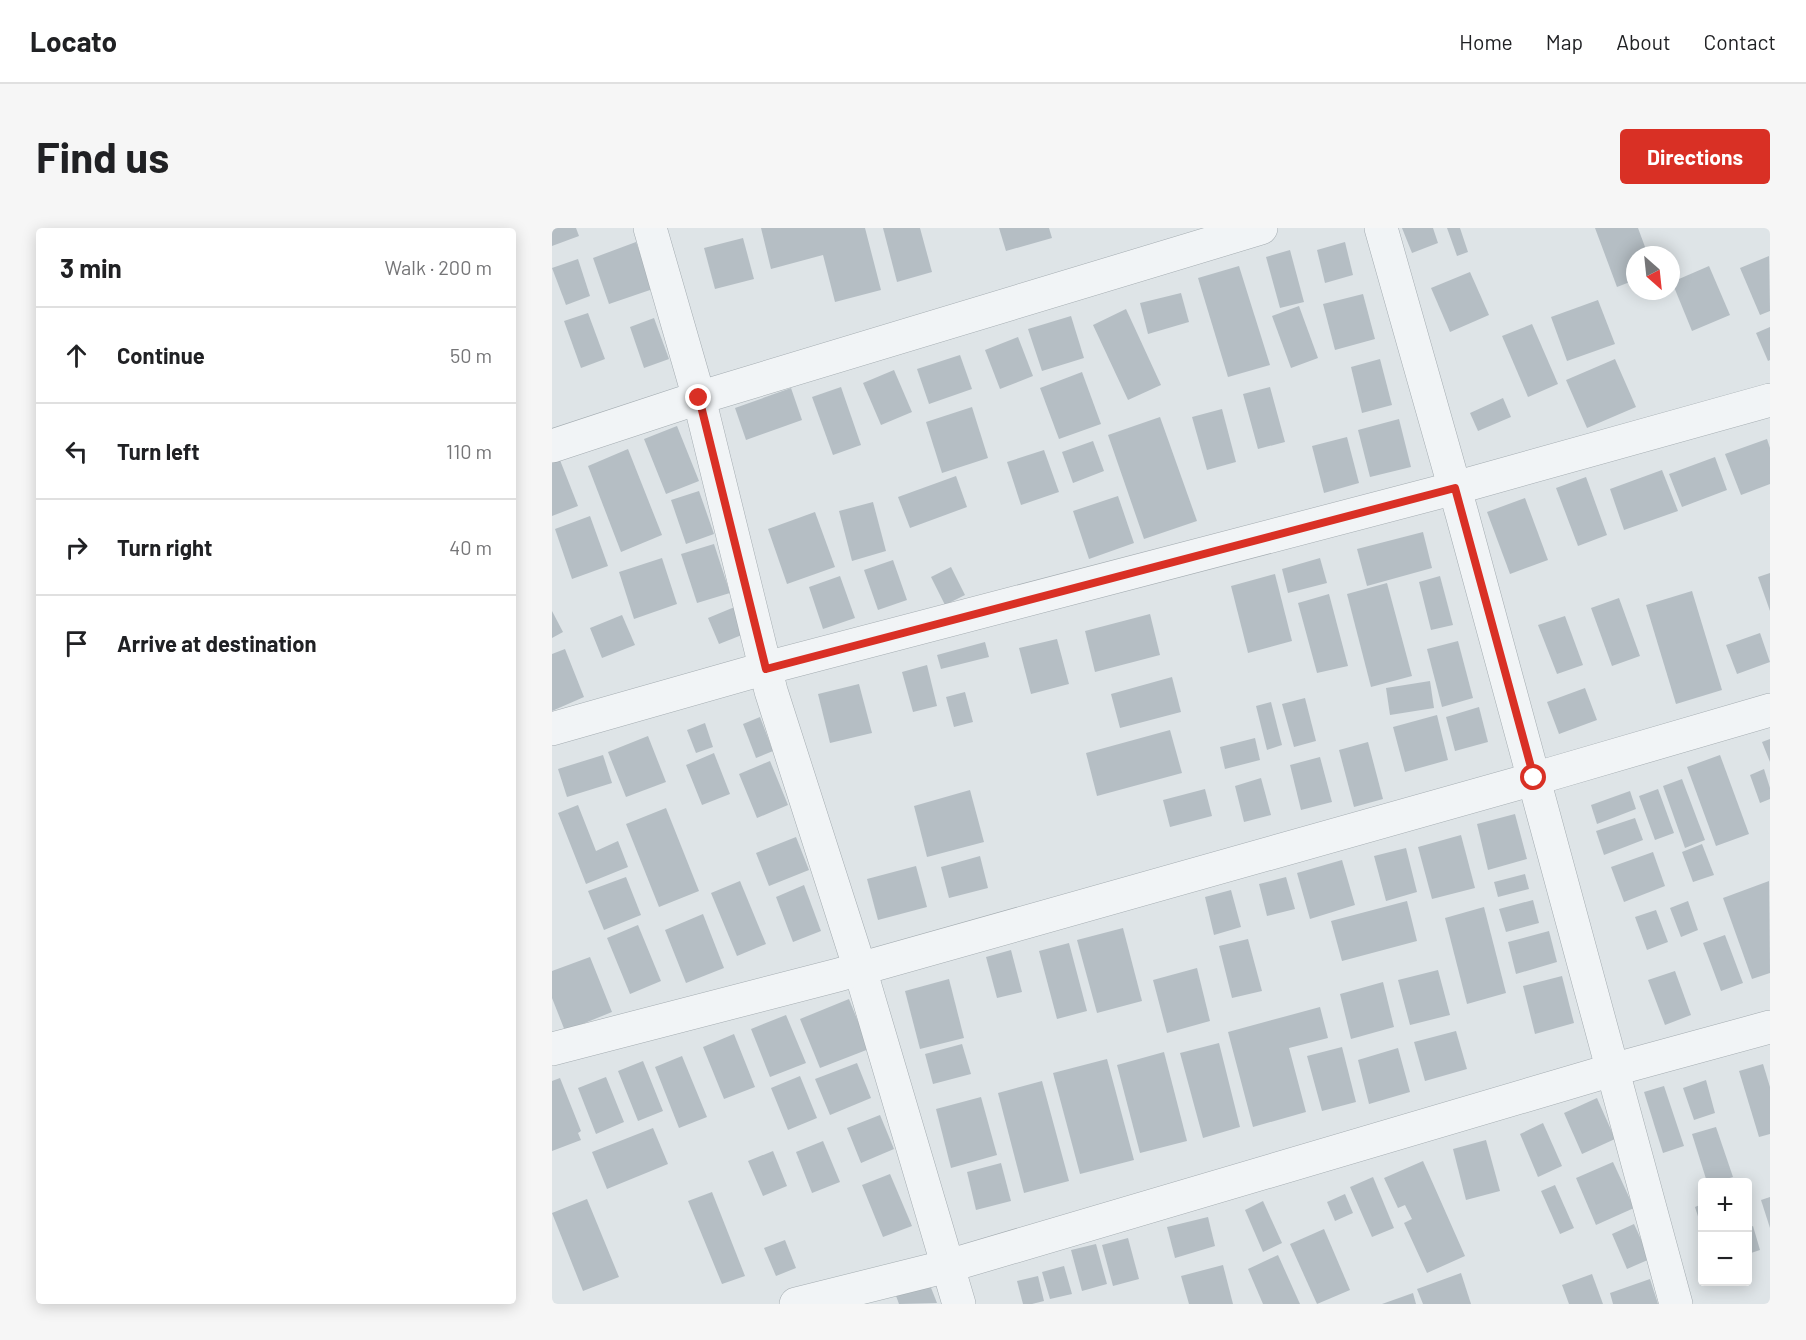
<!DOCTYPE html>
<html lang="en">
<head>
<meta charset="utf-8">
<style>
  :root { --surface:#fff; --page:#f6f6f6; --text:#202124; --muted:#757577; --line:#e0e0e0; --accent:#d93025 }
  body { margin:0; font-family:Barlow,sans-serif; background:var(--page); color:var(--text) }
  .controls { position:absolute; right:18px; bottom:18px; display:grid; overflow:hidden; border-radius:6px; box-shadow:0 3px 15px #0003 }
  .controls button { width:54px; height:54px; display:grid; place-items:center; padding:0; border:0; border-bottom:2px solid var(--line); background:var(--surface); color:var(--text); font:30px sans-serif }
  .compass { position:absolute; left:1074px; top:18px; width:54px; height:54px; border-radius:50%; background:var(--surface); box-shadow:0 3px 15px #0003; rotate:153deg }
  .stop { position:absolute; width:18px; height:18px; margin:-14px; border:4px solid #d93025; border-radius:50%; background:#fff }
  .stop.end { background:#d93025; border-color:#fff; box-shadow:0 2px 6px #0008 }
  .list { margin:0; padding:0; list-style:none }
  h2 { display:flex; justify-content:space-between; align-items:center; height:78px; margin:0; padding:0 24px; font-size:26px }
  h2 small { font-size:20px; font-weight:400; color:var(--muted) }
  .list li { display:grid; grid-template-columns:39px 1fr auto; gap:18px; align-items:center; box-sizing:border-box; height:96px; padding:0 24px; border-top:2px solid var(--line) }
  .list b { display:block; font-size:22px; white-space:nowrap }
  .list em { font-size:20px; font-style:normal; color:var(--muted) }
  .icon { flex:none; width:33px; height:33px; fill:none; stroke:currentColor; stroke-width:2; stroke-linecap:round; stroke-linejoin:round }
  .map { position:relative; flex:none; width:1218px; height:1076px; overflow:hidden; border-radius:6px }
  header { display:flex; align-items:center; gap:36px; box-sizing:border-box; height:84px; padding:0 30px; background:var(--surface); border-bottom:2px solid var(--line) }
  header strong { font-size:28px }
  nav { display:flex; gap:33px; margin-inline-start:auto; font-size:21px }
  .intro { display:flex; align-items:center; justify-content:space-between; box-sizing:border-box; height:144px; padding:0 36px }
  h1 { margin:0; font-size:42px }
  .button { padding:15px 27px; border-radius:6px; background:var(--accent); color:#fff; font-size:21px; font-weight:700 }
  main { display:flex; gap:36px; padding:0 36px }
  aside { flex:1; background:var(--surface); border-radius:6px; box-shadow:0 3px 15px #0003 }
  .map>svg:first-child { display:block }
  .building { fill:#b5bec4 }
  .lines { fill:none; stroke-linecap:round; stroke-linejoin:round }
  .minor-casing { stroke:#a4acb1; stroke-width:34 }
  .minor { stroke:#f1f4f6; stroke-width:33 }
  .route { stroke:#d93025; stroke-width:8 }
</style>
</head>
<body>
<header>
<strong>Locato</strong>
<nav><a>Home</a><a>Map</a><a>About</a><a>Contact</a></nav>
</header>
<div class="intro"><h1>Find us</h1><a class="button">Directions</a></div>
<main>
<aside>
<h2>3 min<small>Walk · 200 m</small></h2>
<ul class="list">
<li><svg class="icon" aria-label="ahead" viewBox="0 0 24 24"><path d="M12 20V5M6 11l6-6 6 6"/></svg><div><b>Continue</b></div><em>50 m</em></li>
<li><svg class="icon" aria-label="left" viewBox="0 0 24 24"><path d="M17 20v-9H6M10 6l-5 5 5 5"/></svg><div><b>Turn left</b></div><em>110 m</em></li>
<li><svg class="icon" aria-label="right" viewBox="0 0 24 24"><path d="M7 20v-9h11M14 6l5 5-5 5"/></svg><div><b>Turn right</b></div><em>40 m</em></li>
<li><svg class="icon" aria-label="arrive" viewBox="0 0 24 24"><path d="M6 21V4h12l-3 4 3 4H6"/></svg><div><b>Arrive at destination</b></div></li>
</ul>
</aside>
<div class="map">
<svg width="1218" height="1076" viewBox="0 0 1218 1076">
  <rect width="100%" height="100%" fill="#dee4e7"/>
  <!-- building -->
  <g class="building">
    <path d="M0 0H24L27 8 0 18Z"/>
    <path d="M209 0H313L329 62 283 74 271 27 219 41Z"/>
    <path d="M331 0H368L380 44 345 54Z"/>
    <path d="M447 0H497L500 10 454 23Z"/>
    <path d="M850 0H881L886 15 860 25Z"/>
    <path d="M895 0H908L916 24 905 28Z"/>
    <path d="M1043 0H1086L1096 27H1083V52L1065 59Z"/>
    <path d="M191 10 202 51 163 61 152 20Z"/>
    <path d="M84 14 101 61 57 76 41 30Z"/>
    <path d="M793 14 801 47 773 55 765 22Z"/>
    <path d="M738 22 752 74 728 80 714 29Z"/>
    <path d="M1217 28 1218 83 1208 87 1188 40Z"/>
    <path d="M26 31 38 68 14 77 0 40Z"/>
    <path d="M687 38 718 137 676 149 646 50Z"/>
    <path d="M1157 38 1178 87 1140 103 1120 54Z"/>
    <path d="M918 44 937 87 898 104 879 60Z"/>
    <path d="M629 65 637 94 596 106 588 75Z"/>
    <path d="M811 66 823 111 783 122 771 76Z"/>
    <path d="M1046 72 1063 116 1015 133 999 89Z"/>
    <path d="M747 78 766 130 739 140 720 88Z"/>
    <path d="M574 81 609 157 576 172 541 97Z"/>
    <path d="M36 85 53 131 29 140 12 93Z"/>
    <path d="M519 88 532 130 490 143 476 101Z"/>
    <path d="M102 90 117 131 92 140 78 99Z"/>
    <path d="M980 96 1006 156 976 169 950 108Z"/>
    <path d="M1218 99V132L1216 133 1204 105Z"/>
    <path d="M466 109 481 148 448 161 433 122Z"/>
    <path d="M408 127 420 161 377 176 365 141Z"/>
    <path d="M828 131 840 177 810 185 799 139Z"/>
    <path d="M1063 131 1084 179 1035 200 1014 152Z"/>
    <path d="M342 142 360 184 329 197 311 155Z"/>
    <path d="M530 144 549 196 507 211 488 160Z"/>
    <path d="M289 159 309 217 281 227 260 169Z"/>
    <path d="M718 159 733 214 706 221 691 166Z"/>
    <path d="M239 160 250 192 194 212 183 180Z"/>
    <path d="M951 170 959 189 926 203 918 185Z"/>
    <path d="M420 179 436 230 390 245 374 194Z"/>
    <path d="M670 181 684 234 655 242 640 189Z"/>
    <path d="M608 189 645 293 592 311 556 207Z"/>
    <path d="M847 191 859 239 818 249 806 202Z"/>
    <path d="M125 198 147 253 114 266 92 211Z"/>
    <path d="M795 209 807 255 772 265 760 218Z"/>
    <path d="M1215 211 1218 220V256L1189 267 1173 226Z"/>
    <path d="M541 213 552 243 521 255 510 224Z"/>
    <path d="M76 221 110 307 69 324 36 238Z"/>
    <path d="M492 222 507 264 469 277 455 234Z"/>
    <path d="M6 227 26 278 0 288V229Z"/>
    <path d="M1163 229 1175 262 1130 279 1117 246Z"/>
    <path d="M1110 242 1126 283 1072 302 1058 261Z"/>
    <path d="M404 248 415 279 358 300 346 269Z"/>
    <path d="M1034 249 1055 307 1026 318 1004 260Z"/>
    <path d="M147 263 162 306 134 316 119 272Z"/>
    <path d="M566 268 582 315 537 331 521 283Z"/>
    <path d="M973 270 996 332 958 346 935 284Z"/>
    <path d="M321 274 334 323 300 333 287 283Z"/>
    <path d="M263 284 283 339 235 356 216 301Z"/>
    <path d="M38 288 56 338 20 351 3 301Z"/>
    <path d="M871 304 880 340 815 358 805 321Z"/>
    <path d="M162 316 178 365 145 375 129 326Z"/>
    <path d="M110 330 125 376 82 391 67 344Z"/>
    <path d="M768 330 775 355 736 365 730 341Z"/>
    <path d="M341 332 355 372 326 382 312 342Z"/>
    <path d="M399 339 413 367 393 377 379 349Z"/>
    <path d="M1218 345V383L1206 349Z"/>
    <path d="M723 346 740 413 696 425 679 358Z"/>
    <path d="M288 348 303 390 271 401 257 359Z"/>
    <path d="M888 348 901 397 879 402 867 354Z"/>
    <path d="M835 355 860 448 819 459 795 366Z"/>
    <path d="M1140 363 1170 462 1124 476 1094 377Z"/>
    <path d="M777 366 796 438 765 445 746 375Z"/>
    <path d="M1067 370 1088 428 1060 438 1039 380Z"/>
    <path d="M185 378 195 405 167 416 156 390Z"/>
    <path d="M0 383 11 404 0 410Z"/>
    <path d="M598 386 608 427 543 444 533 403Z"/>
    <path d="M70 387 83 417 50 430 38 400Z"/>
    <path d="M1013 388 1031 437 1005 446 986 397Z"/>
    <path d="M1208 405 1218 434 1185 446 1174 417Z"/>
    <path d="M505 411 517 456 479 466 467 420Z"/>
    <path d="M906 413 921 470 890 479 875 421Z"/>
    <path d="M433 414 437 429 389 441 385 427Z"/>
    <path d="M13 421 32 469 0 483V426Z"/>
    <path d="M375 437 385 478 361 484 350 444Z"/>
    <path d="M620 449 629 484 568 500 559 466Z"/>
    <path d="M878 453 882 480 838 487 834 460Z"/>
    <path d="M307 456 320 505 278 515 266 466Z"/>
    <path d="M1033 460 1045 492 1007 506 995 474Z"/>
    <path d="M413 464 421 494 402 499 394 469Z"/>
    <path d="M753 470 764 513 742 519 730 476Z"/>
    <path d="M719 474 730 517 715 522 704 478Z"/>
    <path d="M927 479 936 514 903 523 894 489Z"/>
    <path d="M885 487 896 532 853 544 841 499Z"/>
    <path d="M208 489 221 523 204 530 191 496Z"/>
    <path d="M153 495 161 519 144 525 135 502Z"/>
    <path d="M618 502 630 545 545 568 534 525Z"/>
    <path d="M96 508 114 554 74 569 56 524Z"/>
    <path d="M703 510 708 532 673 541 668 519Z"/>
    <path d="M1218 511V534L1210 514Z"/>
    <path d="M816 514 831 571 802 579 787 522Z"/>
    <path d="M162 525 178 566 150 577 134 537Z"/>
    <path d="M51 527 60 555 15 569 6 541Z"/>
    <path d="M1168 527 1197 606 1164 618 1135 539Z"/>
    <path d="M768 529 780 574 749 582 738 537Z"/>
    <path d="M218 533 236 577 205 590 187 546Z"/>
    <path d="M1212 541 1218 560V571L1208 575 1198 547Z"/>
    <path d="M709 550 719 587 692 594 683 558Z"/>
    <path d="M1130 551 1153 612 1133 620 1111 558Z"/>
    <path d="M653 561 660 588 618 599 611 572Z"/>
    <path d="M1106 561 1122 605 1103 612 1087 568Z"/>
    <path d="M418 562 432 614 375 629 362 578Z"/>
    <path d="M1078 563 1084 581 1045 596 1039 577Z"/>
    <path d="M26 577 44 623 66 613 76 639 34 656 6 585Z"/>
    <path d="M114 580 147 663 107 679 74 596Z"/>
    <path d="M963 586 975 631 936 642 925 596Z"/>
    <path d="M1083 590 1091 612 1052 627 1044 603Z"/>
    <path d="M909 607 923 660 880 671 866 619Z"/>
    <path d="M244 609 257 642 217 658 204 625Z"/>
    <path d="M1150 616 1162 647 1141 654 1130 624Z"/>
    <path d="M854 620 865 664 834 673 822 628Z"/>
    <path d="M1101 624 1113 658 1072 674 1059 639Z"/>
    <path d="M428 628 436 660 397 670 389 639Z"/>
    <path d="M790 632 803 677 758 691 745 645Z"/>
    <path d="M364 638 375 679 326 692 315 651Z"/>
    <path d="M973 646 977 661 946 669 942 654Z"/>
    <path d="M74 649 89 687 52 702 36 663Z"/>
    <path d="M734 649 743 681 715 688 707 656Z"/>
    <path d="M188 653 214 716 185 728 159 665Z"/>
    <path d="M1217 653 1218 745 1200 751 1171 670Z"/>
    <path d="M252 657 269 703 241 714 224 669Z"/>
    <path d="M679 662 689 699 662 707 653 669Z"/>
    <path d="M981 672 987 695 954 704 947 681Z"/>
    <path d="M855 673 865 713 790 733 779 693Z"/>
    <path d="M1136 673 1146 702 1129 709 1118 680Z"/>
    <path d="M932 679 954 765 915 776 893 690Z"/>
    <path d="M1104 682 1116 714 1095 722 1083 689Z"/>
    <path d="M151 686 172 740 134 755 113 702Z"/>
    <path d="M86 697 109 753 78 766 55 710Z"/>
    <path d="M571 700 590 773 545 785 525 712Z"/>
    <path d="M997 703 1005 734 964 746 956 714Z"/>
    <path d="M1173 707 1191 755 1169 763 1151 715Z"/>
    <path d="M696 711 710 763 680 770 667 718Z"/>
    <path d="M517 715 535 783 505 791 487 723Z"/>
    <path d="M459 722 470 764 445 770 434 729Z"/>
    <path d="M38 729 60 784 13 803 0 770V743Z"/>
    <path d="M645 740 658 793 615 805 601 752Z"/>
    <path d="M886 742 898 787 858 797 846 752Z"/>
    <path d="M1123 743 1139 787 1113 797 1096 752Z"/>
    <path d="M1010 748 1022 795 983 806 971 758Z"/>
    <path d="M397 751 412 810 368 821 353 763Z"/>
    <path d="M831 754 842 799 799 811 788 766Z"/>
    <path d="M297 771 317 821 268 840 248 791Z"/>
    <path d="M768 779 776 810 737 820 754 884 701 899 676 804Z"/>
    <path d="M234 787 254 835 218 849 199 801Z"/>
    <path d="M904 803 915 841 873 853 862 814Z"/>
    <path d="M182 806 203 859 172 871 151 819Z"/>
    <path d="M667 815 688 899 651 910 628 825Z"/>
    <path d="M410 816 419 846 381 856 373 826Z"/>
    <path d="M790 819 804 874 770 883 755 828Z"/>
    <path d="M846 820 858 864 817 876 806 832Z"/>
    <path d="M612 824 635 913 588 925 565 837Z"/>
    <path d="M130 828 155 889 127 900 103 839Z"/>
    <path d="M555 831 582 932 528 946 501 845Z"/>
    <path d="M91 833 111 883 86 893 66 843Z"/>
    <path d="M305 835 319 870 278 887 263 851Z"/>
    <path d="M1211 836 1218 859V906L1207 909 1187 843Z"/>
    <path d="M248 848 265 890 236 902 219 860Z"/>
    <path d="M54 849 72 894 44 906 26 860Z"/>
    <path d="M8 850 29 903 26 905 29 912 0 923V853Z"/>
    <path d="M1154 852 1163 885 1142 892 1131 860Z"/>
    <path d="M490 853 517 953 472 965 446 865Z"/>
    <path d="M1112 858 1132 918 1111 925 1092 864Z"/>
    <path d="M429 869 445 927 399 940 384 881Z"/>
    <path d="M1045 870 1063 911 1030 926 1012 885Z"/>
    <path d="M328 887 342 921 309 935 295 900Z"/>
    <path d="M991 895 1010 938 986 949 968 906Z"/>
    <path d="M1164 899 1181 949 1164 954H1155L1140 906Z"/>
    <path d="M101 900 116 936 55 961 40 924Z"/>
    <path d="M934 912 948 963 914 972 901 921Z"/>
    <path d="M271 913 288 954 260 965 244 924Z"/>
    <path d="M221 923 235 958 211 968 196 933Z"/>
    <path d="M871 933 913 1028 875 1045 852 995 860 991 853 977 846 980 832 950Z"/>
    <path d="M1061 934 1082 980 1044 997 1024 950Z"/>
    <path d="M449 935 459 973 424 982 415 944Z"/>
    <path d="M338 946 360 998 331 1009 310 957Z"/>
    <path d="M821 949 842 1000 820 1009 798 959Z"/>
    <path d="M1003 957 1022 1000 1008 1006 989 963Z"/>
    <path d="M160 964 193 1048 170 1056 136 973Z"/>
    <path d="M793 966 801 985 783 993 775 974Z"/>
    <path d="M1218 969V1000L1209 972Z"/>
    <path d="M35 971 67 1049 31 1063 0 985Z"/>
    <path d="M711 973 730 1015 711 1024 693 982Z"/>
    <path d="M1150 976V1001L1143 979Z"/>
    <path d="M656 989 663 1018 623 1030 615 999Z"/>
    <path d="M1082 996 1098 1031 1075 1041 1060 1006Z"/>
    <path d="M1201 998 1208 1022 1196 1026V1000Z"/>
    <path d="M772 1001 798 1062 765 1076 738 1016Z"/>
    <path d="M576 1010 587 1051 561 1058 550 1017Z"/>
    <path d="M233 1012 244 1040 224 1048 212 1020Z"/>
    <path d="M544 1016 555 1056 530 1063 519 1022Z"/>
    <path d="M726 1027 748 1076H711L696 1041Z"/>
    <path d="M671 1037 681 1076H637L629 1048Z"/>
    <path d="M512 1038 520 1066 498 1071 490 1044Z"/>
    <path d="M909 1045 919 1076H871L865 1061Z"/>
    <path d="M1040 1046 1051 1076H1017L1010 1057Z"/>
    <path d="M486 1048 492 1073 480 1076H471L465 1053Z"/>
    <path d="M1098 1051 1106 1076H1061L1058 1065Z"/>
    <path d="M376 1052 385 1075 347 1076 343 1065Z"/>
    <path d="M861 1065 864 1076H830Z"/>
  </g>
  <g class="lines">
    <defs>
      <g id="minor">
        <path d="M98 0 147 170 219 463 308 741 407 1076"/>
        <path d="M829 0 910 286 1124 1076"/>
        <path d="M0 218 143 171 709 0"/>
        <path d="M0 501 214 440 903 260 1218 172"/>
        <path d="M0 821 286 747 985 550 1218 482"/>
        <path d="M244 1076 396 1038 1060 842 1218 799"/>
      </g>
    </defs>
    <!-- minor casing -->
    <use href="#minor" class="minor-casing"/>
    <!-- minor -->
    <use href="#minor" class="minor"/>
  </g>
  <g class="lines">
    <!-- route -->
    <path class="route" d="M147 170 214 441 903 260 982 550"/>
  </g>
</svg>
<div class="controls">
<button>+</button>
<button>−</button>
</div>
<svg class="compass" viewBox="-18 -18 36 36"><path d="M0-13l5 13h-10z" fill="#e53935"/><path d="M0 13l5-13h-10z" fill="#757577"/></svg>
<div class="stop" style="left:982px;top:550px"></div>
<div class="stop end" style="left:147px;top:170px"></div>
</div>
</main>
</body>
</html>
